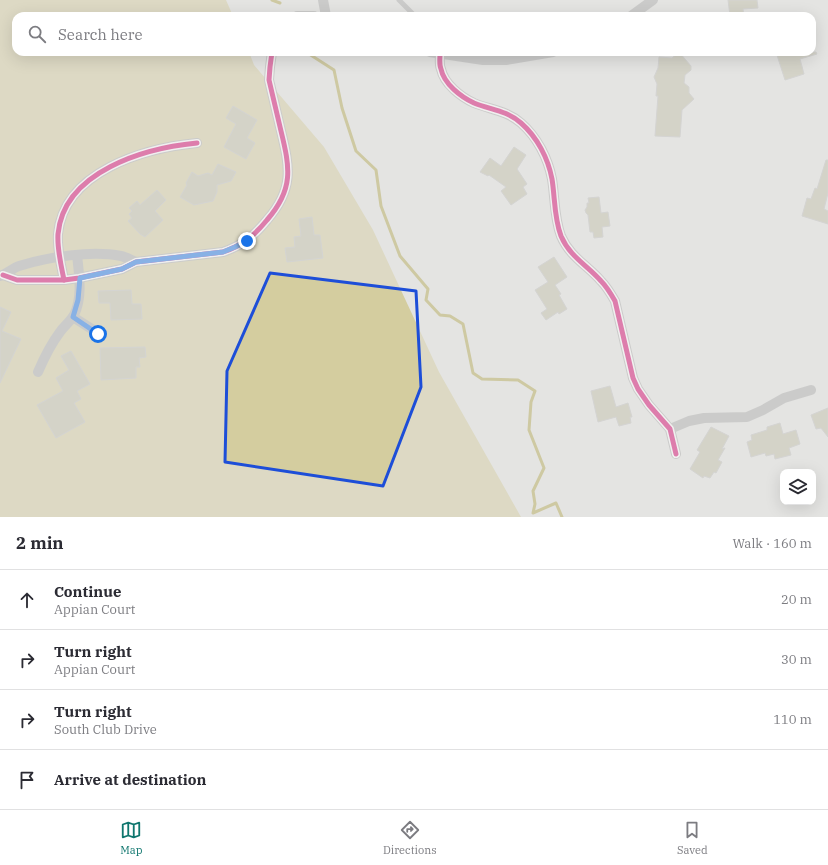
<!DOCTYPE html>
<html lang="en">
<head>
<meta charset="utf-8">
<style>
  :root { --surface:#fff; --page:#f7f7f7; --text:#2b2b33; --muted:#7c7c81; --line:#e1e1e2; --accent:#0f766e }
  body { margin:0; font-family:"IBM Plex Serif",serif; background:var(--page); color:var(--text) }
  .controls { position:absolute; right:12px; bottom:12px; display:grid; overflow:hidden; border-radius:8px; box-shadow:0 4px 16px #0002 }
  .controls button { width:36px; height:36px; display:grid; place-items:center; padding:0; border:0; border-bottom:1px solid var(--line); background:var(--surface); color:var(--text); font:20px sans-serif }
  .stop { position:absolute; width:12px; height:12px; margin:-9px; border:3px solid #1a73e8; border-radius:50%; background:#fff }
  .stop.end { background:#1a73e8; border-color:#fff; box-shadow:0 1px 4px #0008 }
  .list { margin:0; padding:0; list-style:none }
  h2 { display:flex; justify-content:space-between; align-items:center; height:52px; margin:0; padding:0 16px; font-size:17px }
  h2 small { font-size:13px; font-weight:400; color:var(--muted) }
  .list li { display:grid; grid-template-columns:26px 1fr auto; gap:12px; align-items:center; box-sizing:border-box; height:60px; padding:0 16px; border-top:1px solid var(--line) }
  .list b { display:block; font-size:15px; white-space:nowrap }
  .list p { margin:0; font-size:13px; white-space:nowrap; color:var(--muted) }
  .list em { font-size:13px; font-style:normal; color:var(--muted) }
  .icon { flex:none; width:22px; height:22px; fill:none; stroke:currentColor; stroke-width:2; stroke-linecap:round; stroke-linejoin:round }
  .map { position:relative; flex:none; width:828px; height:517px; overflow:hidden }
  .search { position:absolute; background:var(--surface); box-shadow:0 4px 16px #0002; left:12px; right:12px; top:12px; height:44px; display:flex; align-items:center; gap:10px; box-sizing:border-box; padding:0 14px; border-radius:12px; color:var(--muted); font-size:15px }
  .sheet { height:292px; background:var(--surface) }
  nav { display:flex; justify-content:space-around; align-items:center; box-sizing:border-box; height:56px; border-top:1px solid var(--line); background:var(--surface); font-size:11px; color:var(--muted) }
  nav a { display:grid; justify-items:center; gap:2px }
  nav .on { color:var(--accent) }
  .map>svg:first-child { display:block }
  .green { fill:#d4cd9f }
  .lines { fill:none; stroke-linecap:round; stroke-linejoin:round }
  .stream { stroke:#b3a855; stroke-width:3 }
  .building { fill:#c2bfa9; stroke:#c1c0bf }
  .service { stroke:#aeaeae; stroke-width:5 }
  .minor { stroke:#aeaeae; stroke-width:10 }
  .cycleway-casing { stroke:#fff; stroke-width:8 }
  .cycleway { stroke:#d6006c; stroke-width:5 }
  .route { stroke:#1a73e8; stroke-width:5 }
  .marked { fill:none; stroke:#1d4ed8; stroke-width:3; stroke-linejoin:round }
</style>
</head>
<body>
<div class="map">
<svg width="828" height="517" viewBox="0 0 828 517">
  <rect width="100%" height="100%" fill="#e4e4e2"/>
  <!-- green -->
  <path class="green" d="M0 0H226L233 16H16V52H249L254 65 324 147 373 230 439 372 521 517H0Z"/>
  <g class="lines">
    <!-- stream -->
    <g class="stream">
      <path d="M272 0 280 3"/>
      <path d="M306 52 334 70 342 108 356 151 376 170 381 206 400 256 428 289 426 300 440 315 450 316 463 324 473 373 482 379 518 380 535 391 531 402 529 430 544 468 533 491 535 504 533 513 556 503 562 517"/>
    </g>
  </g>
  <!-- building -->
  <g class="building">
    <path d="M728 0H757L758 8 743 9 744 16H730Z"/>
    <path d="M679 52 691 66V70L685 75 684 83 689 87V93L694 99 682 110 680 137 655 136 658 96H656L657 84 654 77 658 68 659 57 672 58Z"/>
    <path d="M776 52H816L817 54 800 59 804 74 785 80Z"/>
    <path d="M233 106 257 120 247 138 255 143 246 159 224 147 236 124 226 118Z"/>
    <path d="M514 147 526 155 517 169 527 184 523 187 527 194 511 205 501 191 506 187 489 175 488 176 480 172 490 158 501 166Z"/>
    <path d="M826 160H828V193L824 209 828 211V224L802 216 807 198 811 199 815 188 817 189Z"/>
    <path d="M218 164 236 172 231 181 217 185V192L213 201 194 205 180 197 187 185 186 183 192 172 198 176 208 173 212 175Z"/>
    <path d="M157 190 166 200 155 211 163 220 145 237 140 234 128 221 132 218 129 214 132 211 129 208 137 201 140 205Z"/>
    <path d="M599 197 601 213 608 212 610 226 602 227 603 237 594 238 593 232H590L588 215 586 213 585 210 587 207V203H589L588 198Z"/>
    <path d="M312 217 314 235H320L323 258 287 262 285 248 295 247 294 237 301 236 299 219Z"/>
    <path d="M554 257 567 277 555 285 561 294 559 295 567 309 559 314 558 312 546 320 541 313 547 309 535 290 548 282 538 267Z"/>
    <path d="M131 290 132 304H141L142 319 111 320 110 303H99L98 291Z"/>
    <path d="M0 307 11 312 2 331 21 339 0 383Z"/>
    <path d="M145 347 146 357 139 358 140 367H136V378L101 380 100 348Z"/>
    <path d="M71 351 90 384 77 391 81 399 74 403 85 422 56 438 37 405 63 391 56 378 69 370 61 356Z"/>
    <path d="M610 386 616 407 628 403 632 417H630L631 423 619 426 616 417 598 422 591 391Z"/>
    <path d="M828 408V437L821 428 816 429 811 415Z"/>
    <path d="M780 423 783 434 796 430 800 444 789 448 791 455 775 459 774 454 766 456 765 453 751 457 747 442 752 440 751 435 767 430V427Z"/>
    <path d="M711 427 729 436 722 449 725 448 718 460 722 462 716 473 714 472 710 478 704 476 703 478 690 469 700 452 697 450Z"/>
  </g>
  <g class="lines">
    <!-- service -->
    <path class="service" d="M399 0 415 16"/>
    <!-- minor -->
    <g class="minor">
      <path d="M323 0 326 16"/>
      <path d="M297 16H314"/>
      <path d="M631 16 653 0"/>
      <path d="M430 52 483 60H506L553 52"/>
      <path d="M440 54C440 59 439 65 441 69 444 84 461 97 474 103 491 110 506 110 521 123 537 137 548 158 552 179 555 197 554 218 561 236 570 257 587 265 601 281 607 287 611 294 615 301L633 378 638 389 649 405 670 429 676 454"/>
      <path d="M3 275 17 280H64L79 278 122 269 136 262 223 252C243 245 254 236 267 220 294 189 290 168 281 131 277 114 273 97 269 80L270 67 272 52"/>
      <path d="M0 276C7 274 13 268 19 266 48 257 92 250 121 256 126 257 131 260 136 262"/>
      <path d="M64 280C61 265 57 249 58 234 64 171 145 148 197 143"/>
      <path d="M73 317 98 333"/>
      <path d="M38 372C44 358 51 344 60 332 64 326 70 322 74 315 83 297 79 274 77 255"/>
      <path d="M670 429 689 421 704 418 747 417 763 410 784 398 811 390"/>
    </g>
    <defs>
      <g id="cycleway">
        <path d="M440 54C440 59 439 65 441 69 444 84 461 97 474 103 491 110 506 110 521 123 537 137 548 158 552 179 555 197 554 218 561 236 570 257 587 265 601 281 607 287 611 294 615 301L633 378 638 389 649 405 670 429 676 454"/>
        <path d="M3 275 17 280H64L79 278 122 269 136 262 223 252C243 245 254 236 267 220 294 189 290 168 281 131 277 114 273 97 269 80L270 67 272 52"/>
        <path d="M64 280C61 265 57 249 58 234 64 171 145 148 197 143"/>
      </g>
    </defs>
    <!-- cycleway casing -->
    <use href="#cycleway" class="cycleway-casing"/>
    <!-- cycleway -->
    <use href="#cycleway" class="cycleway"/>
  </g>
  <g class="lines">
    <!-- route -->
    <path class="route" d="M98 334 73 317 78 300 80 278 122 269 136 262 223 252 235 247 247 241"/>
  </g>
  <!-- marked area -->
  <path d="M0 0H828V517H0ZM270 273 416 291 421 387 383 486 225 462 227 371Z" fill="#e4e4e2" fill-opacity=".55" fill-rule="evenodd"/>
  <path class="marked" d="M270 273 416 291 421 387 383 486 225 462 227 371Z"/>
</svg>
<div class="controls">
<button><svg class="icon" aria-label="layers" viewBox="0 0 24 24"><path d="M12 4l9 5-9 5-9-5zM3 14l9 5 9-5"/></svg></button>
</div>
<div class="stop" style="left:98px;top:334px"></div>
<div class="stop end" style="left:247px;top:241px"></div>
<div class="search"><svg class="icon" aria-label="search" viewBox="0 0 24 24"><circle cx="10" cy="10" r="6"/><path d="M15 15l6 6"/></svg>Search here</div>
</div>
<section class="sheet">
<h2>2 min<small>Walk · 160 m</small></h2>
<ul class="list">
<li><svg class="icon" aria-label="ahead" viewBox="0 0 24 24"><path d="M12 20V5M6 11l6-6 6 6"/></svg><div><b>Continue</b><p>Appian Court</p></div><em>20 m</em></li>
<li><svg class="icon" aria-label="right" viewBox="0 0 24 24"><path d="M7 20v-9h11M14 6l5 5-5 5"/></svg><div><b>Turn right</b><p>Appian Court</p></div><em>30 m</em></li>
<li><svg class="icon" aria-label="right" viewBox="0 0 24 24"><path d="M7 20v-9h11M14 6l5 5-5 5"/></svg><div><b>Turn right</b><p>South Club Drive</p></div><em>110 m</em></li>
<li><svg class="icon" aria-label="arrive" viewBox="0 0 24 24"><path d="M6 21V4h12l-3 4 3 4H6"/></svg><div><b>Arrive at destination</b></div></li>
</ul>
</section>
<nav>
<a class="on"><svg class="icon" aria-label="map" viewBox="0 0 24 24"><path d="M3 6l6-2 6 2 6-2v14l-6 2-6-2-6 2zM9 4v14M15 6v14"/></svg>Map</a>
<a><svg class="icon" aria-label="directions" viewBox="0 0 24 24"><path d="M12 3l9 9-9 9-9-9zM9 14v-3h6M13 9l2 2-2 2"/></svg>Directions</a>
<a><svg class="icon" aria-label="saved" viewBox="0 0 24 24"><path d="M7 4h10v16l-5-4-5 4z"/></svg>Saved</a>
</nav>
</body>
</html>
